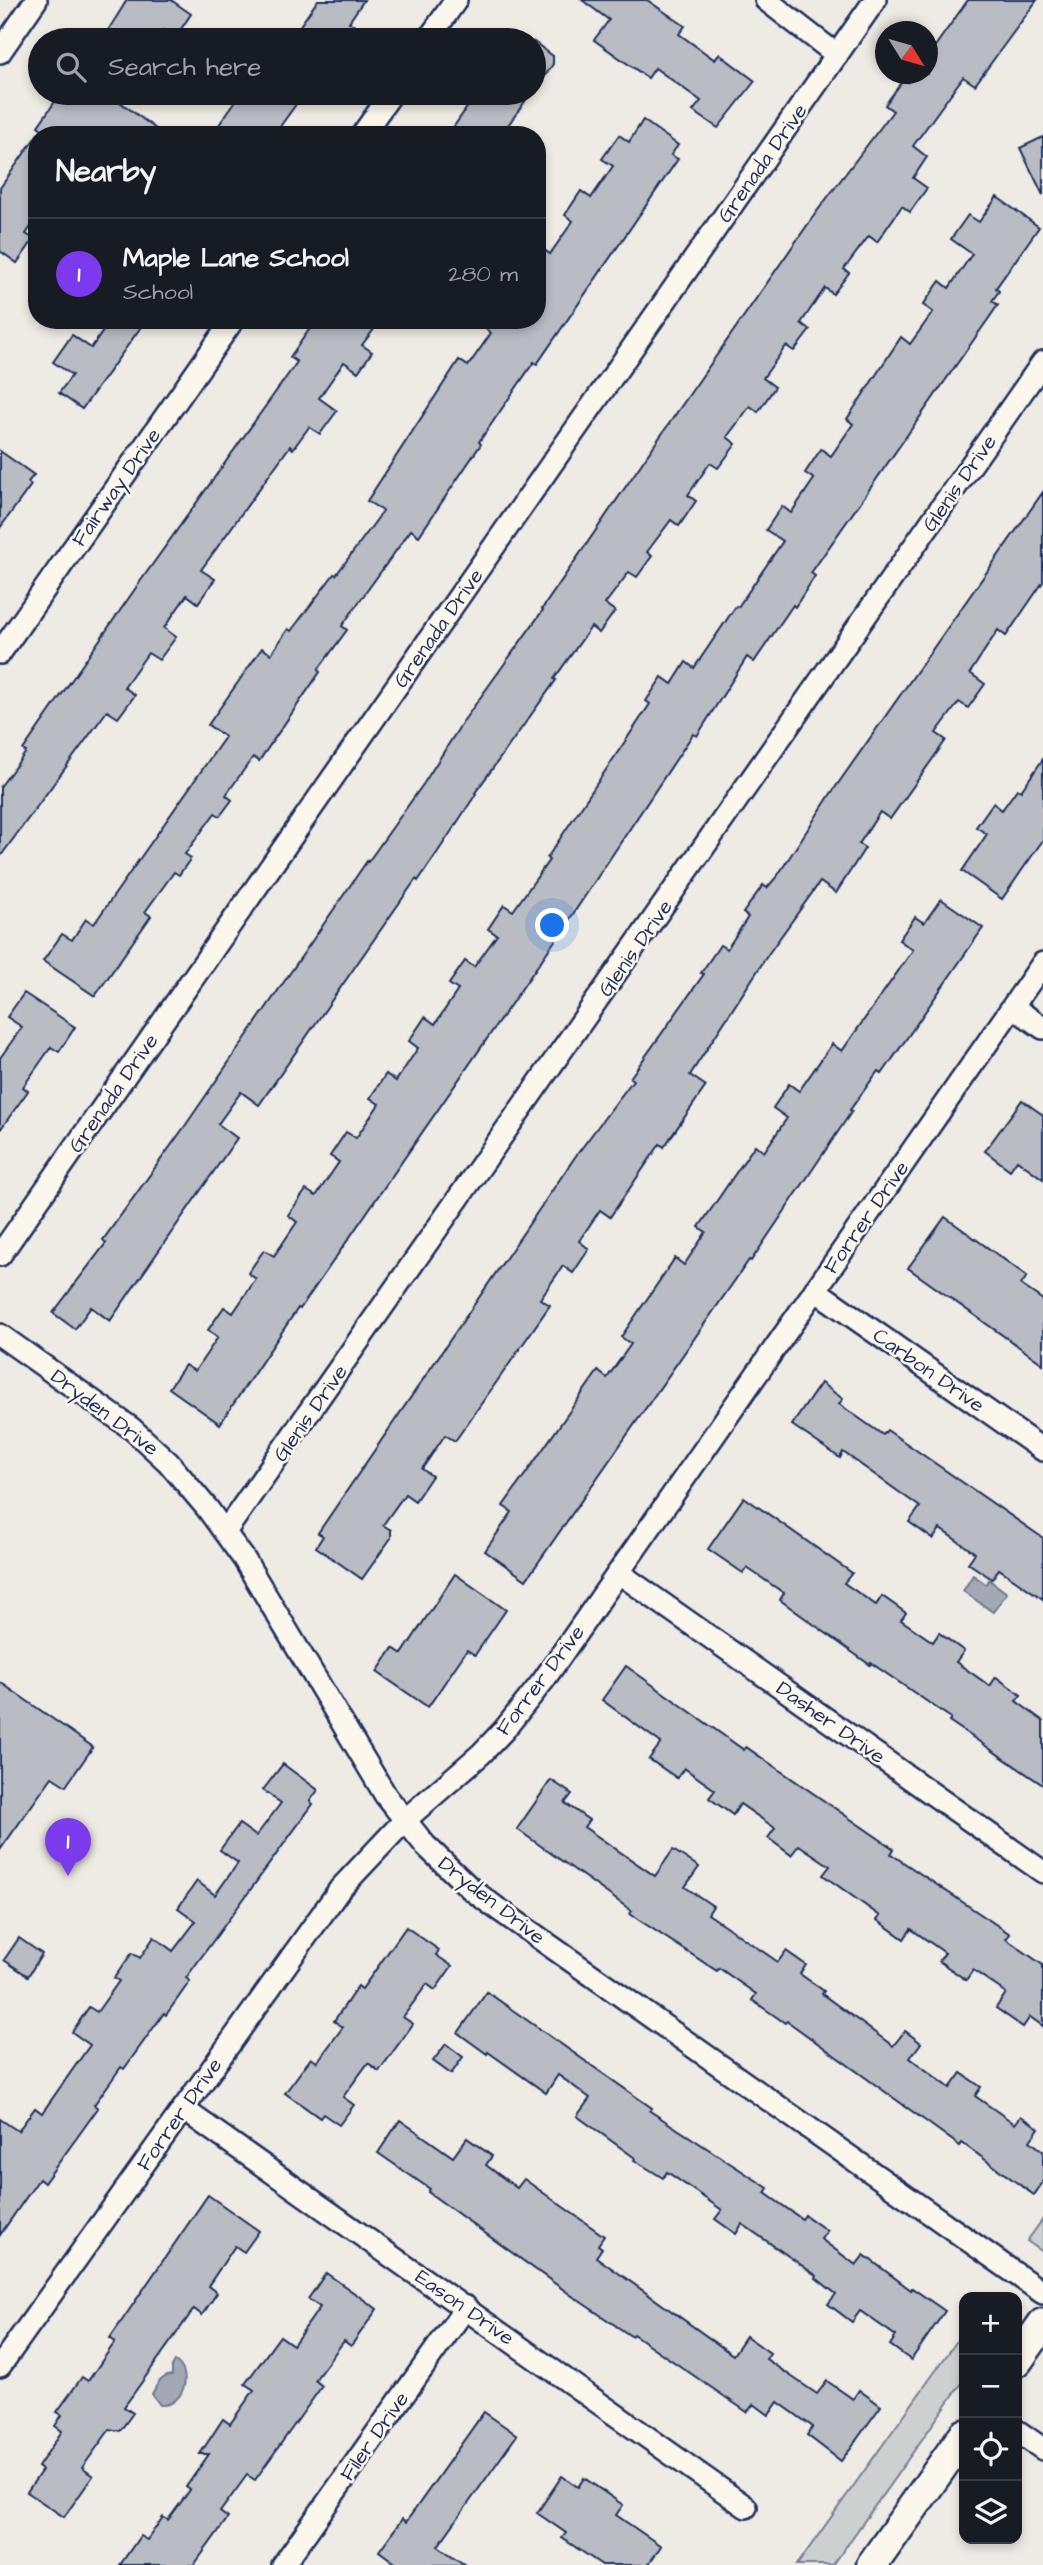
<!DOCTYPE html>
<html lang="en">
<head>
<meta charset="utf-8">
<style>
  :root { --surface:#171b24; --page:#242831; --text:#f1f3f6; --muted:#9ea1a6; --line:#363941; --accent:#7c3aed }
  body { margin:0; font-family:"Architects Daughter",sans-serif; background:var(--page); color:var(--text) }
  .controls { position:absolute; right:21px; bottom:21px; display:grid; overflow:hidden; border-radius:14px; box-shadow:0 4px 10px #0003 }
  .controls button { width:63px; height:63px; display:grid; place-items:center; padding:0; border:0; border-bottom:2px solid var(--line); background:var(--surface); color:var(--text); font:35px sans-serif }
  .compass { position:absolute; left:875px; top:21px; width:63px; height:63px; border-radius:50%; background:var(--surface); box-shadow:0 4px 10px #0003; rotate:127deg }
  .you { position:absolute; left:553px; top:926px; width:24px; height:24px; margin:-18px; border:5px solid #fff; border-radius:50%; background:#1a73e8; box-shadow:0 0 0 10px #1a73e833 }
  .badge { display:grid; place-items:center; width:46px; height:46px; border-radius:50%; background:var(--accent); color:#fff; font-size:23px; font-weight:700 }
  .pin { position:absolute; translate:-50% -58px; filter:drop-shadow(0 2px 4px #0008) }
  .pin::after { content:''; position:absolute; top:37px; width:24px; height:21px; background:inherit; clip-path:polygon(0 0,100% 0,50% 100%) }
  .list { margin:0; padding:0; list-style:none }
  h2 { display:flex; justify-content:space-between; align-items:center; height:91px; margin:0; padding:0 28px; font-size:30px }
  h2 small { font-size:23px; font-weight:400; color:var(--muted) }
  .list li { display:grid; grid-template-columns:46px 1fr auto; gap:21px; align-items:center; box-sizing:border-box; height:112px; padding:0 28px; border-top:2px solid var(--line) }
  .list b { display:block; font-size:26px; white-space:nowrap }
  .list p { margin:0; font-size:23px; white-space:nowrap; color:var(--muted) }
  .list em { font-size:23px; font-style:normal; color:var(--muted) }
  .icon { flex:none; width:38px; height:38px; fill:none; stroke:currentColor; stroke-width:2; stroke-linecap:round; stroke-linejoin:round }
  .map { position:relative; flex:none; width:1043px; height:2565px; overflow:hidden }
  .search { position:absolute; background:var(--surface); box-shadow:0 4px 10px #0003; left:28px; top:28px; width:518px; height:77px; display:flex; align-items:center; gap:18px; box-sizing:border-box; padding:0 24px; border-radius:38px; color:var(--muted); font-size:26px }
  .panel { position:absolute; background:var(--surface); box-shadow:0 4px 10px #0003; left:28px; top:126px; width:518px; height:203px; border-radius:28px }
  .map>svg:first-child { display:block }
  .green { fill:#cecfcf; stroke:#747f96; stroke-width:2 }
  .water { fill:#a3a8b4; stroke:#6d7892; stroke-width:2 }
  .building { fill:#b9bcc3; stroke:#1b2f5e; stroke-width:2 }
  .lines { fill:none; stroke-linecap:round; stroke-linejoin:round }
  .street-casing { stroke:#1b2f5e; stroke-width:26 }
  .secondary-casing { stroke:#1b2f5e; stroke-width:35 }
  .street { stroke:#fbf7ec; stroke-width:21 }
  .secondary { stroke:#fbf7ec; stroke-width:30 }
  .labels { text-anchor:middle; stroke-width:5; stroke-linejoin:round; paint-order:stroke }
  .street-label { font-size:21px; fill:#1b2f5e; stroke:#fbf7ec }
</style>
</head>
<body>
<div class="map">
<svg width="1043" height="2565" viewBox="0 0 1043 2565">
  <rect width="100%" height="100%" fill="#eeebe4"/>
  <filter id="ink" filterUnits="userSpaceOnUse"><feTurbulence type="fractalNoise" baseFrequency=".0143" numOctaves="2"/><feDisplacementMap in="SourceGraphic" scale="14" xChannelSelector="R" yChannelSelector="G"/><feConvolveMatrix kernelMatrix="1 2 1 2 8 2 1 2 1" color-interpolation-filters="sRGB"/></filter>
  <g filter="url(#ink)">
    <!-- green -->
    <g class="green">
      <path d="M1043 2219V2252L1027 2241Z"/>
      <path d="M964 2331V2380L833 2565H797Z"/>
    </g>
    <!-- water -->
    <g class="water">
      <path d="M973 1575 986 1584 989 1580 1007 1593 993 1612 963 1591Z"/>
      <path d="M175 2361C194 2373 183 2407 160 2405L152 2394C157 2384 161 2376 172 2375V2366Z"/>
    </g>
    <!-- building -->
    <g class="building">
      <path d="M127 0H171L191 14 175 38 163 30 156 40H102Z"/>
      <path d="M318 0H364L349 22 355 26 345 40H290Z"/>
      <path d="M582 0H647L685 26 679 34 715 60 719 54 755 81 718 128 693 111 701 101 655 68 648 78 594 40 609 20Z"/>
      <path d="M968 0H1037L975 85 963 77 913 146 927 157 913 178 927 188 910 212 902 206 877 242 869 236 844 269 849 273 833 294 825 288 801 323 810 330 794 351 786 346 763 378 775 387 758 412 750 406 727 437 736 444 718 468 710 463 688 495 696 501 679 526 671 520 647 552 652 556 637 577 629 572 605 604 615 611 599 633 591 627 554 679 556 680 475 793 476 794 437 853 418 881 416 879 259 1105 241 1092 218 1124 237 1138 110 1321 91 1307 75 1329 53 1313 106 1243 103 1240 185 1126 367 861 368 862 424 783 462 723 543 610 542 609 657 441 815 214 893 111 885 105 904 79 908 82 914 74H928V56Z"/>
      <path d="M534 42 553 56V64L534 92Z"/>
      <path d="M61 93H108L164 135H50L38 126Z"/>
      <path d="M241 93H304L274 135H212Z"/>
      <path d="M477 93H531L501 135H448Z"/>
      <path d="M643 120 678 145 671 155 678 159 537 364 534 362 479 442 481 444 419 536 411 530 364 595 342 626 347 630 318 670 320 672 259 761 253 757 226 795 232 800 220 816 215 813 185 854 191 858 179 875 174 872 145 912 151 916 95 996 43 961 62 934 72 940 86 919 94 924 225 737 208 725 262 648 271 654 288 629 291 631 334 574 336 575 383 511 367 501 459 360 468 366 491 333 473 320H537V245L550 254 573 221 565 215 581 191 591 198 613 166 602 159 619 135 629 142Z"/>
      <path d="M37 135V218L26 234 34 239 17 263 0 251V188Z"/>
      <path d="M1043 137V195L1020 148Z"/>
      <path d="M997 197 1039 227 996 288 999 291 992 301 998 305 811 573 815 576 795 607 793 605 754 662 747 657 697 736 693 734 563 929 300 1309 298 1308 220 1424 169 1388 185 1365 195 1371 218 1337 208 1330 224 1307 233 1313 256 1279 248 1273 264 1250 274 1256 297 1222 288 1215 306 1190 316 1196 339 1162 330 1156 346 1132 356 1138 379 1104 370 1098 386 1074 396 1081 418 1048 409 1041 425 1017 435 1024 458 990 449 984 465 961 474 967 497 935 488 929 504 905 513 911 549 860 547 858 650 704 646 701 662 677 672 684 686 662 694 668 736 606 738 607 783 541 766 530 782 506 791 513 814 479 805 473 821 449 831 456 853 424 847 419 901 337 910 344 933 312 923 305 940 281 949 288 972 254 951 239 968 215 979 222Z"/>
      <path d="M111 320H146L82 409 59 393 72 375 53 362 72 335 91 348Z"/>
      <path d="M316 320H381L362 345 372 352 358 372 344 362 319 398 337 411 320 434 309 427 293 449 290 446 201 570 215 579 198 603 187 595 164 628 176 637 159 660 148 653 124 687 135 695 118 718 107 711 0 857V787L26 752 23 750 142 579 297 362 290 357Z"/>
      <path d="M0 451 34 475 28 482 31 485 0 528Z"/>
      <path d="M1043 492V582L1006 636 998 630 970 673 985 684 968 708 959 702 936 733 946 740 890 819 880 812 859 844 865 848 836 893 820 882 769 953 690 1075 706 1086 664 1147 660 1144 610 1217 600 1210 579 1241 589 1249 573 1273 563 1266 540 1299 550 1305 505 1370 455 1441 445 1435 422 1469 432 1476 415 1501 405 1494 383 1525 391 1530V1538L362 1579 316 1547 323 1536 318 1533 575 1157 633 1080 630 1078 704 974 701 973 720 945 727 949 748 917 743 913 763 885 767 888 778 875 830 795Z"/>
      <path d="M1043 759V840L1002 899 962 871 987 834 976 827 993 803 1002 810 1017 789 1021 791Z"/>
      <path d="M941 899 983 928 882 1074 878 1071 850 1110 852 1111 751 1261 749 1260 526 1580 485 1551 512 1512 503 1506 598 1371 607 1378 631 1344 621 1337 675 1258 684 1265 706 1232 699 1227 755 1145 764 1152 787 1118 773 1108 789 1084 799 1091 832 1044 842 1051 913 950 899 940 915 917 924 923Z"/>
      <path d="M24 993 75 1027 59 1052 51 1047 23 1087 28 1091 0 1130V1058L22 1027 7 1017Z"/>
      <path d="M1022 1100 1043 1115V1179L1017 1160 1010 1170 985 1151Z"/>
      <path d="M945 1217 1027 1276 1021 1285 1043 1300V1364L908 1268Z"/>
      <path d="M821 1383 843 1399 839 1404 883 1435 887 1430 1043 1538V1599L999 1569 992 1579 968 1563 975 1553 940 1529 933 1539 909 1522 920 1507 843 1452 840 1458 792 1425Z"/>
      <path d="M744 1497 852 1573 844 1583 876 1605 882 1596 906 1613 901 1620 933 1642 939 1633 964 1651 956 1662 990 1686 996 1677 1021 1695 1016 1701 1043 1721V1785L949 1721 951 1718 871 1663 870 1665 780 1600 784 1593 747 1568 743 1573 708 1549Z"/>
      <path d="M455 1574 506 1610 475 1655 467 1650 428 1707 377 1672 393 1648 402 1654Z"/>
      <path d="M626 1666 744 1750 746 1747 894 1849 891 1854 1010 1934 1006 1939 1043 1965V2026L1030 2017 1023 2027 996 2008 1006 1993 973 1970 966 1980 939 1961 945 1953 911 1929 904 1939 877 1920 880 1916 823 1875 830 1866 799 1845 791 1855 768 1838 775 1828 740 1804 733 1815 709 1798 715 1790 684 1768 677 1778 649 1759 661 1743 602 1700Z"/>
      <path d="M0 1682 93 1747 66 1786 52 1777 0 1850Z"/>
      <path d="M283 1764 318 1790 310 1801 313 1804 186 1978 190 1981 166 2015 164 2013 124 2069 121 2067 94 2105 98 2108 86 2125 44 2183 39 2179 0 2235V2119L18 2131 35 2108 42 2113 90 2045 72 2032 89 2007 97 2012 119 1981 114 1978 132 1953 140 1958 154 1937 173 1951 196 1921 178 1908 197 1881 215 1895 238 1863 220 1850 239 1824 256 1836 281 1803 263 1790Z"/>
      <path d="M551 1780 572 1794 565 1803 589 1820 584 1827 655 1876 673 1850 699 1867 685 1887 713 1906 708 1914 778 1962 786 1951 806 1965 800 1974 824 1991 822 1994 893 2046 905 2031 921 2043 910 2058 950 2088 961 2073 981 2087 975 2096 1015 2124 1021 2116 1039 2128 1030 2141 1043 2151V2182L1034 2195 962 2143 960 2146 927 2122 787 2021 785 2023 752 2000 756 1994 719 1968 717 1971 630 1914 632 1911 517 1829Z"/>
      <path d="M406 1927 439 1950 436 1955 452 1966 435 1990 427 1984 403 2017 413 2024 379 2071 368 2063 343 2097 354 2105 339 2125 323 2114 320 2118 285 2093 311 2058 317 2062 343 2027 334 2021 358 1986 362 1989Z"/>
      <path d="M19 1938 42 1954 28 1976 4 1960Z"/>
      <path d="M487 1992 652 2108 650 2111 768 2188 765 2193 802 2219 805 2215 827 2231 821 2239 856 2265 864 2255 911 2290 912 2288 945 2311 911 2360 890 2345 896 2336 860 2311 852 2322 828 2304 836 2294 816 2278 817 2276 742 2224 736 2234 715 2219 722 2210 667 2172 663 2178 634 2160 635 2158 577 2116 590 2098 558 2075 546 2093 488 2052 487 2054 458 2033Z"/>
      <path d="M446 2044 463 2057 451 2074 433 2061Z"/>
      <path d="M400 2120 453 2157 467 2138 492 2156 486 2165 517 2188 524 2179 604 2236 598 2245 602 2248 596 2257 733 2355 746 2336 770 2353 766 2359 817 2394 827 2381 853 2399 859 2390 881 2406 841 2461 807 2435 813 2427 778 2402 769 2415 754 2404 747 2412 633 2334 631 2336 575 2298 428 2192 430 2189 378 2153Z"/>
      <path d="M208 2195 259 2231 244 2252 235 2246 208 2286 217 2293 202 2315 194 2309 124 2407 133 2413 120 2431 110 2429 82 2468 93 2476 64 2517 27 2492 42 2470 38 2467 62 2431 55 2426 62 2415 57 2412 82 2377 88 2381 115 2342 110 2338Z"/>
      <path d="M326 2273 377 2309 351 2346 344 2341 315 2380 322 2386 255 2480 247 2475 220 2512 228 2518 194 2565H120L140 2536 147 2540 163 2517 168 2520 190 2490 186 2487 209 2454H200L223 2419 230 2424 254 2390 245 2384 280 2336 293 2345 320 2307 308 2299Z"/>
      <path d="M484 2412 517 2435 438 2546 465 2565H398L379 2551 402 2519 406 2522Z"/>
      <path d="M562 2476 578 2487 584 2478 623 2505 616 2515 661 2546 648 2565H602L562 2538 566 2533 537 2513Z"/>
    </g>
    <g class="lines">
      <defs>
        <g id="street">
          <path d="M766 0 837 55"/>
          <path d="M428 40 456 0"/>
          <path d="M0 52 36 0"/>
          <path d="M362 135 392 93"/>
          <path d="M0 653 233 320"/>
          <path d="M1013 1007 1043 1028"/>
          <path d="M0 1255 875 0"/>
          <path d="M815 1290 1043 1450"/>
          <path d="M0 1335 131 1428 168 1462 207 1508 244 1559 386 1796 425 1845 471 1889 495 1907 1043 2293"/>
          <path d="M225 1532 1043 362"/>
          <path d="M619 1573 1043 1872"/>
          <path d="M183 2109 746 2507"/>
          <path d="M0 2366 340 1889 405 1820 481 1754 504 1730 543 1681 1043 963"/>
          <path d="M1017 2431 1043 2449"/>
          <path d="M283 2565 466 2307"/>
        </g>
        <g id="secondary">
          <path d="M1017 2361 1043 2324"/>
          <path d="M872 2565 964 2435"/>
        </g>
      </defs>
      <!-- street casing -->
      <use href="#street" class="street-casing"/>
      <!-- secondary casing -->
      <use href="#secondary" class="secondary-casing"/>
      <!-- street -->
      <use href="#street" class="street"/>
      <!-- secondary -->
      <use href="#secondary" class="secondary"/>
    </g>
  </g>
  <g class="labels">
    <!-- street labels -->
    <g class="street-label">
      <text transform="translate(762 163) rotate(-55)" y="7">Grenada Drive</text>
      <text transform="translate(959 483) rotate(-55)" y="7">Glenis Drive</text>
      <text transform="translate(116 487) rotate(-55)" y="7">Fairway Drive</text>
      <text transform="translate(438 628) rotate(-55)" y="7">Grenada Drive</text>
      <text transform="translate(635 948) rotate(-55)" y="7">Glenis Drive</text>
      <text transform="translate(113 1093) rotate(-55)" y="7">Grenada Drive</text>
      <text transform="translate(866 1217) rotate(-55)" y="7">Forrer Drive</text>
      <text transform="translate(929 1370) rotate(35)" y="7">Carbon Drive</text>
      <text transform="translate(105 1412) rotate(37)" y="7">Dryden Drive</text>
      <text transform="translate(310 1413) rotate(-55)" y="7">Glenis Drive</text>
      <text transform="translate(540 1680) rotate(-53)" y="7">Forrer Drive</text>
      <text transform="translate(831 1722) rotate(35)" y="7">Dasher Drive</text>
      <text transform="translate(492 1900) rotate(38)" y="7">Dryden Drive</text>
      <text transform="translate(179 2114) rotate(-55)" y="7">Forrer Drive</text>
      <text transform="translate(465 2307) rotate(35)" y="7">Eason Drive</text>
      <text transform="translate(374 2436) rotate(-55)" y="7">Filer Drive</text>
    </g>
  </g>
</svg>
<div class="controls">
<button>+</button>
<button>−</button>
<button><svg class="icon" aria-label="locate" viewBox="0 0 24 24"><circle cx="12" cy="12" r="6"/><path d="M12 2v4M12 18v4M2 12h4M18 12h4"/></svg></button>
<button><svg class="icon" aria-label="layers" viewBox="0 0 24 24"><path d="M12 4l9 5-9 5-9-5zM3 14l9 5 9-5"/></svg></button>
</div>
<svg class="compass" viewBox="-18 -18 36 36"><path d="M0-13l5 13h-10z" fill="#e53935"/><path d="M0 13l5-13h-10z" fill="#9ea1a6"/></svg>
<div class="you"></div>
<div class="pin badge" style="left:68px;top:1876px">1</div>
<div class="search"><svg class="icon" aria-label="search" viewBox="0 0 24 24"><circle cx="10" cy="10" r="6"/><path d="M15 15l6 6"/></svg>Search here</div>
<section class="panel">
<h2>Nearby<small></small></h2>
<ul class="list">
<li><span class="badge">1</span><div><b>Maple Lane School</b><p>School</p></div><em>280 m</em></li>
</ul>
</section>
</div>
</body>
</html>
